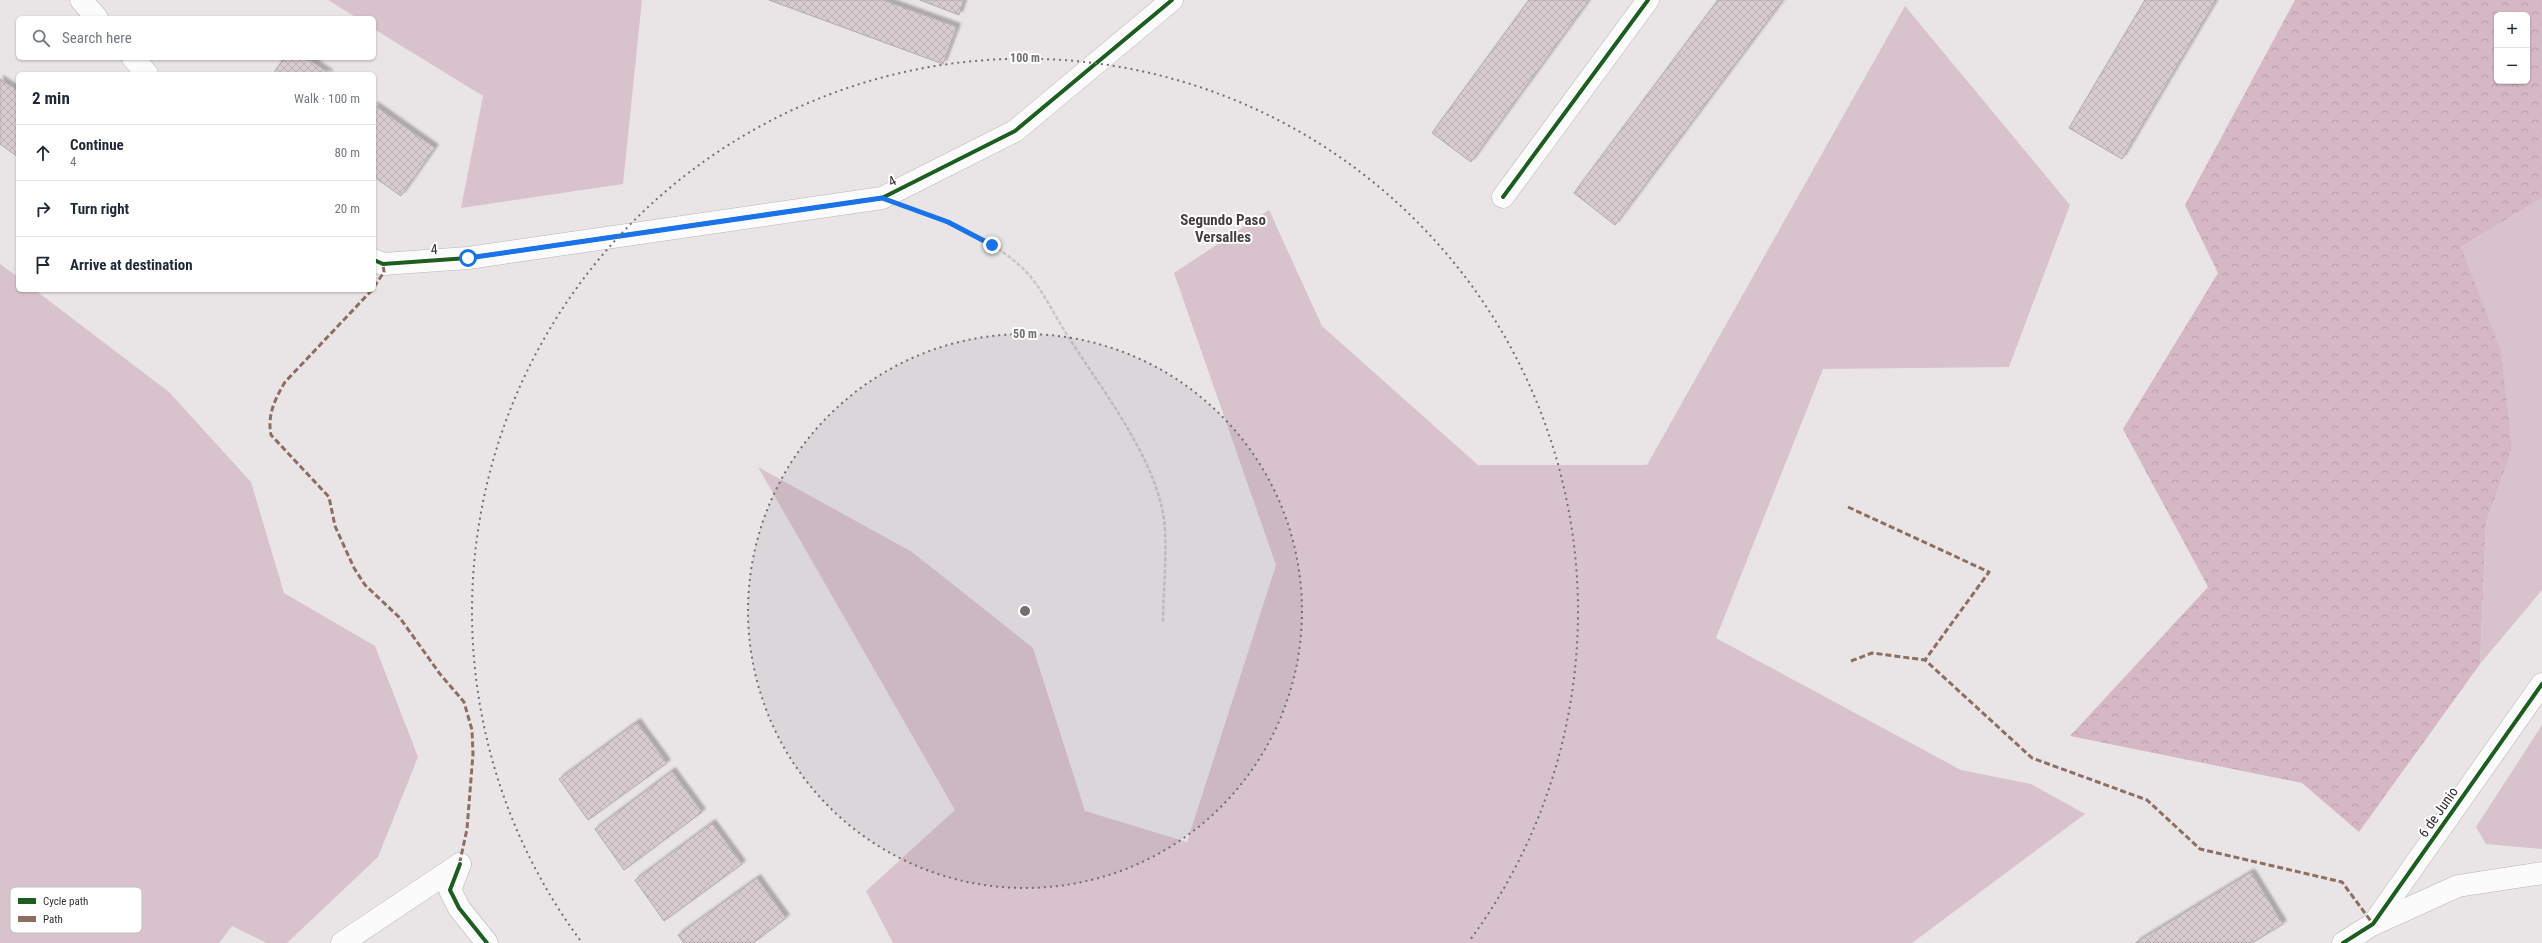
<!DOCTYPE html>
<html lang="en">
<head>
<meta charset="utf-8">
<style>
  :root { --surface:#fff; --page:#f6f6f7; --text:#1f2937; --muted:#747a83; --line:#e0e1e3 }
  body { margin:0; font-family:"Roboto Condensed",sans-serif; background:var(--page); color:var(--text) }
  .controls { position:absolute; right:12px; top:12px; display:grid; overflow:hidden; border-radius:6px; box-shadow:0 1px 3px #0004 }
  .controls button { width:36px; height:36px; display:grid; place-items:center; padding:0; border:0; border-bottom:1px solid var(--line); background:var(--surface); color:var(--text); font:20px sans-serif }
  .stop { position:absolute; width:12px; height:12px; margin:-9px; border:3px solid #1a73e8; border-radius:50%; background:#fff }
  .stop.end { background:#1a73e8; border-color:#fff; box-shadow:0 1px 4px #0008 }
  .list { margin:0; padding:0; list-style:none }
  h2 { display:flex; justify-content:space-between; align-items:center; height:52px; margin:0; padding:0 16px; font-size:17px }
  h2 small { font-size:13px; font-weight:400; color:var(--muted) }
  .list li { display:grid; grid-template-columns:26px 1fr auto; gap:12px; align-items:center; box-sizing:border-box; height:56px; padding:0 16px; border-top:1px solid var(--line) }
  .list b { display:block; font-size:15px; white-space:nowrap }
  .list p { margin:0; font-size:13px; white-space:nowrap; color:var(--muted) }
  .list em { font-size:13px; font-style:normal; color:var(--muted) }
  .icon { flex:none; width:22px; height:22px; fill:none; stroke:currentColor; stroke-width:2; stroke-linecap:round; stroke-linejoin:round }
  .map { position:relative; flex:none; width:2542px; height:943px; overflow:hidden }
  .search { position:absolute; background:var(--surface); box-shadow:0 1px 3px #0004; left:16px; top:16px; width:360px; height:44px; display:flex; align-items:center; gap:10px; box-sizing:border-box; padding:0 14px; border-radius:6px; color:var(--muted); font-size:15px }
  .panel { position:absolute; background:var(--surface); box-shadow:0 1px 3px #0004; left:16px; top:72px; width:360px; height:220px; border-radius:6px }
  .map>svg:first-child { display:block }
  .grass { fill:#d8c3cc }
  .forest { fill:url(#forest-crowns); fill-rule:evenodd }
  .building { fill:url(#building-cross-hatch); stroke:#afabad; filter:url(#shadow) }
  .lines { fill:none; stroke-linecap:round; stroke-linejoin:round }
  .minor-casing { stroke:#b8b5b6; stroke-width:23 }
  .path { stroke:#c7c5c6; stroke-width:2.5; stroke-dasharray:4 2; stroke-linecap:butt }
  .minor { stroke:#fcfbfb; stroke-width:22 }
  .quiet { stroke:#8d6e63; stroke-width:3; stroke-dasharray:6 3; stroke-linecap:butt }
  .cycleway-casing { stroke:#fff; stroke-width:6 }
  .cycleway { stroke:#1b5e20; stroke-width:4 }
  .route { stroke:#1a73e8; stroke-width:5 }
  .ring { fill:none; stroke:#726f70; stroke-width:2; stroke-dasharray:2 4 }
  .labels { text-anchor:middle; stroke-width:4; stroke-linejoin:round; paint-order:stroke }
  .street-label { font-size:14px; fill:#322f30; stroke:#fff }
  .neighbourhood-label { font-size:15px; font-weight:bold; fill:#453f42; stroke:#fff }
  .key { fill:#fff; stroke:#c2c1c1; stroke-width:1 }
  .key-label { font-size:11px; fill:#322f30 }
  .centre { fill:#726f70; stroke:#fff; stroke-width:2 }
  .ring-label { font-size:12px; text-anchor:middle; font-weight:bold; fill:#726f70; stroke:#fff; stroke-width:4; stroke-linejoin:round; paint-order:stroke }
</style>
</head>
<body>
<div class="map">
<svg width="2542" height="943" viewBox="0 0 2542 943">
  <defs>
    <pattern id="forest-crowns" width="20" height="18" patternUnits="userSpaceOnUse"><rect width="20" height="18" fill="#d6b8c5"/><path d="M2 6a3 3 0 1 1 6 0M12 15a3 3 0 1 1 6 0" fill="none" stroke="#b89eaa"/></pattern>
    <pattern id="building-cross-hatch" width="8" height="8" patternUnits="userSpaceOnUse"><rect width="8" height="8" fill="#d8ccd1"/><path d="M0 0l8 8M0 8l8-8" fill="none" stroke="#bab0b4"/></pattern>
    <filter id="shadow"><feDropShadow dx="3.5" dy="-3.5" stdDeviation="1" flood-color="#0004"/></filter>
  </defs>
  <rect width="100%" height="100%" fill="#e9e5e7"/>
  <!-- grass -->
  <g class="grass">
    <path d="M328 0H642L623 184 461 208 483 96 374 29V18H357Z"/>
    <path d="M1905 6 2070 205 2009 367 1823 369 1716 638 1961 770 2031 784 2085 814 1912 943H893L866 891 955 810 758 467 912 552 1033 648 1085 811 1187 842 1276 565 1174 273 1269 210 1322 326 1478 465H1647Z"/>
    <path d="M2542 198V590L2480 664 2486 523 2512 450 2461 247Z"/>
    <path d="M0 264 18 277V290H35L169 392 251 482 284 593 375 646 418 757 378 857 287 943H267L232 926 219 943H0Z"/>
    <path d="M2542 725V849L2486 844 2476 827Z"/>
  </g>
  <!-- forest -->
  <path class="forest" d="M2295 0H2542V198L2461 247 2501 351 2512 450 2486 523 2480 664 2359 832 2302 783 2070 736 2208 587 2123 429 2218 273 2185 205ZM2497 15H2527V81H2497Z"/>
  <!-- building -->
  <g class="building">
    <path d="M769 0H883L957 27 943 64Z"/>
    <path d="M920 0H964L959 15Z"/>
    <path d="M1529 0H1589L1471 162 1432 133Z"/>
    <path d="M1718 0H1783L1615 225 1574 193Z"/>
    <path d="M2145 0H2216L2122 159 2069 128Z"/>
    <path d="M284 58H307L330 74H273Z"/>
    <path d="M0 79 18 91V157L0 144Z"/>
    <path d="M374 105 435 148 401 196 374 177Z"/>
    <path d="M637 722 667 763 588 820 559 779Z"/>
    <path d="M672 771 702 812 624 870 595 829Z"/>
    <path d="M712 823 742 864 664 921 635 880Z"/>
    <path d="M2251 872 2283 924 2252 943H2135Z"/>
    <path d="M757 878 786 918 753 943H684L678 935Z"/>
  </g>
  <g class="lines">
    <defs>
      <g id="minor">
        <path d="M81 0 97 18"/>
        <path d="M133 58 147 74"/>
        <path d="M1503 197 1648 0"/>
        <path d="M374 260 383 264 468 258 882 198 1015 131 1172 0"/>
        <path d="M460 864 450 890 459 908 487 943"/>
        <path d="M2374 924 2458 886 2542 873"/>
        <path d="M342 943 460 864"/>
        <path d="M2343 943 2373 924 2542 684"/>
      </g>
    </defs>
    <!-- minor casing -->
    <use href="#minor" class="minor-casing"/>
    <!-- path -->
    <path class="path" d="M922 213C957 225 993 241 1020 266 1040 283 1052 312 1066 333 1099 386 1148 447 1162 508 1169 537 1163 591 1163 623"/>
    <!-- minor -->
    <use href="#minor" class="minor"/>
    <!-- quiet -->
    <g class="quiet">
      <path d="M374 287 384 272 383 264"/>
      <path d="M372 290 285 382C275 399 267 415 271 435L329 497 335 526 354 568 365 585 400 618 440 674 464 702 472 730 473 754 467 829 459 866"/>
      <path d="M1848 507 1989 572 1925 660"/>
      <path d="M1851 661 1872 653 1925 660 2032 758 2147 800 2200 849 2342 882 2373 924"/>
    </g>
    <defs>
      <g id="cycleway">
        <path d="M1503 197 1648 0"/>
        <path d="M374 260 383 264 468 258 882 198 1015 131 1172 0"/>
        <path d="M460 864 450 890 459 908 487 943"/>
        <path d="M2343 943 2373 924 2542 684"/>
      </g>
    </defs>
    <!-- cycleway casing -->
    <use href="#cycleway" class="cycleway-casing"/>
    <!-- cycleway -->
    <use href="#cycleway" class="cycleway"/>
  </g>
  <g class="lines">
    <!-- route -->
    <path class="route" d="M468 258 882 198 948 222 992 245"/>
  </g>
  <!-- distance rings -->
  <circle cx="1025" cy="611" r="277" fill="#726f70" fill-opacity=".12"/>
  <g class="ring">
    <circle cx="1025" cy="611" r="277"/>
    <path d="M580 940A553 553 0 1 1 1470 940"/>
  </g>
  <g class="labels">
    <!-- street labels -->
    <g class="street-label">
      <text transform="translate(892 181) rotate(-27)" y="5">4</text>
      <text transform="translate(434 249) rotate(-4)" y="5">4</text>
      <text transform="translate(2438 812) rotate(-55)" y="5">6 de Junio</text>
    </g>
    <!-- neighbourhood labels -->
    <g class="neighbourhood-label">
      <text x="1223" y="225">Segundo Paso<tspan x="1223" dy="17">Versalles</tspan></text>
    </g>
  </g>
  <!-- legend -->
  <rect x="10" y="887" width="132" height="46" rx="6" class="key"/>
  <rect x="18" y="898" width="18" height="6" fill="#1b5e20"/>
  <rect x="18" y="916" width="18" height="6" fill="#8d6e63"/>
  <g class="key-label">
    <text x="43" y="905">Cycle path</text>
    <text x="43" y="923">Path</text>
  </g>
  <circle cx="1025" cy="611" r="6" class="centre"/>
  <g class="ring-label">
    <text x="1025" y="62">100 m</text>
    <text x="1025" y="338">50 m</text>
  </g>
</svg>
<div class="controls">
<button>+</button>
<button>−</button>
</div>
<div class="stop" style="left:468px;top:258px"></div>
<div class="stop end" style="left:992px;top:245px"></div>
<div class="search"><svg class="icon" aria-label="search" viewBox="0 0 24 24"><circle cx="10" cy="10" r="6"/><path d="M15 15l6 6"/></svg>Search here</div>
<section class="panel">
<h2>2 min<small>Walk · 100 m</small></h2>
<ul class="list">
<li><svg class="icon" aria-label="ahead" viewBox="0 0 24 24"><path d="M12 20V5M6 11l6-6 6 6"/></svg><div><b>Continue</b><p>4</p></div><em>80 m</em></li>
<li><svg class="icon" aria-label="right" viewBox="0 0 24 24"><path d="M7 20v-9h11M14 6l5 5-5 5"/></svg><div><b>Turn right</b></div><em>20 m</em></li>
<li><svg class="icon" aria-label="arrive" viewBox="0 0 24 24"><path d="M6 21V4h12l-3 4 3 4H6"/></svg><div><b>Arrive at destination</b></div></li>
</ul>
</section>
</div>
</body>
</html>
